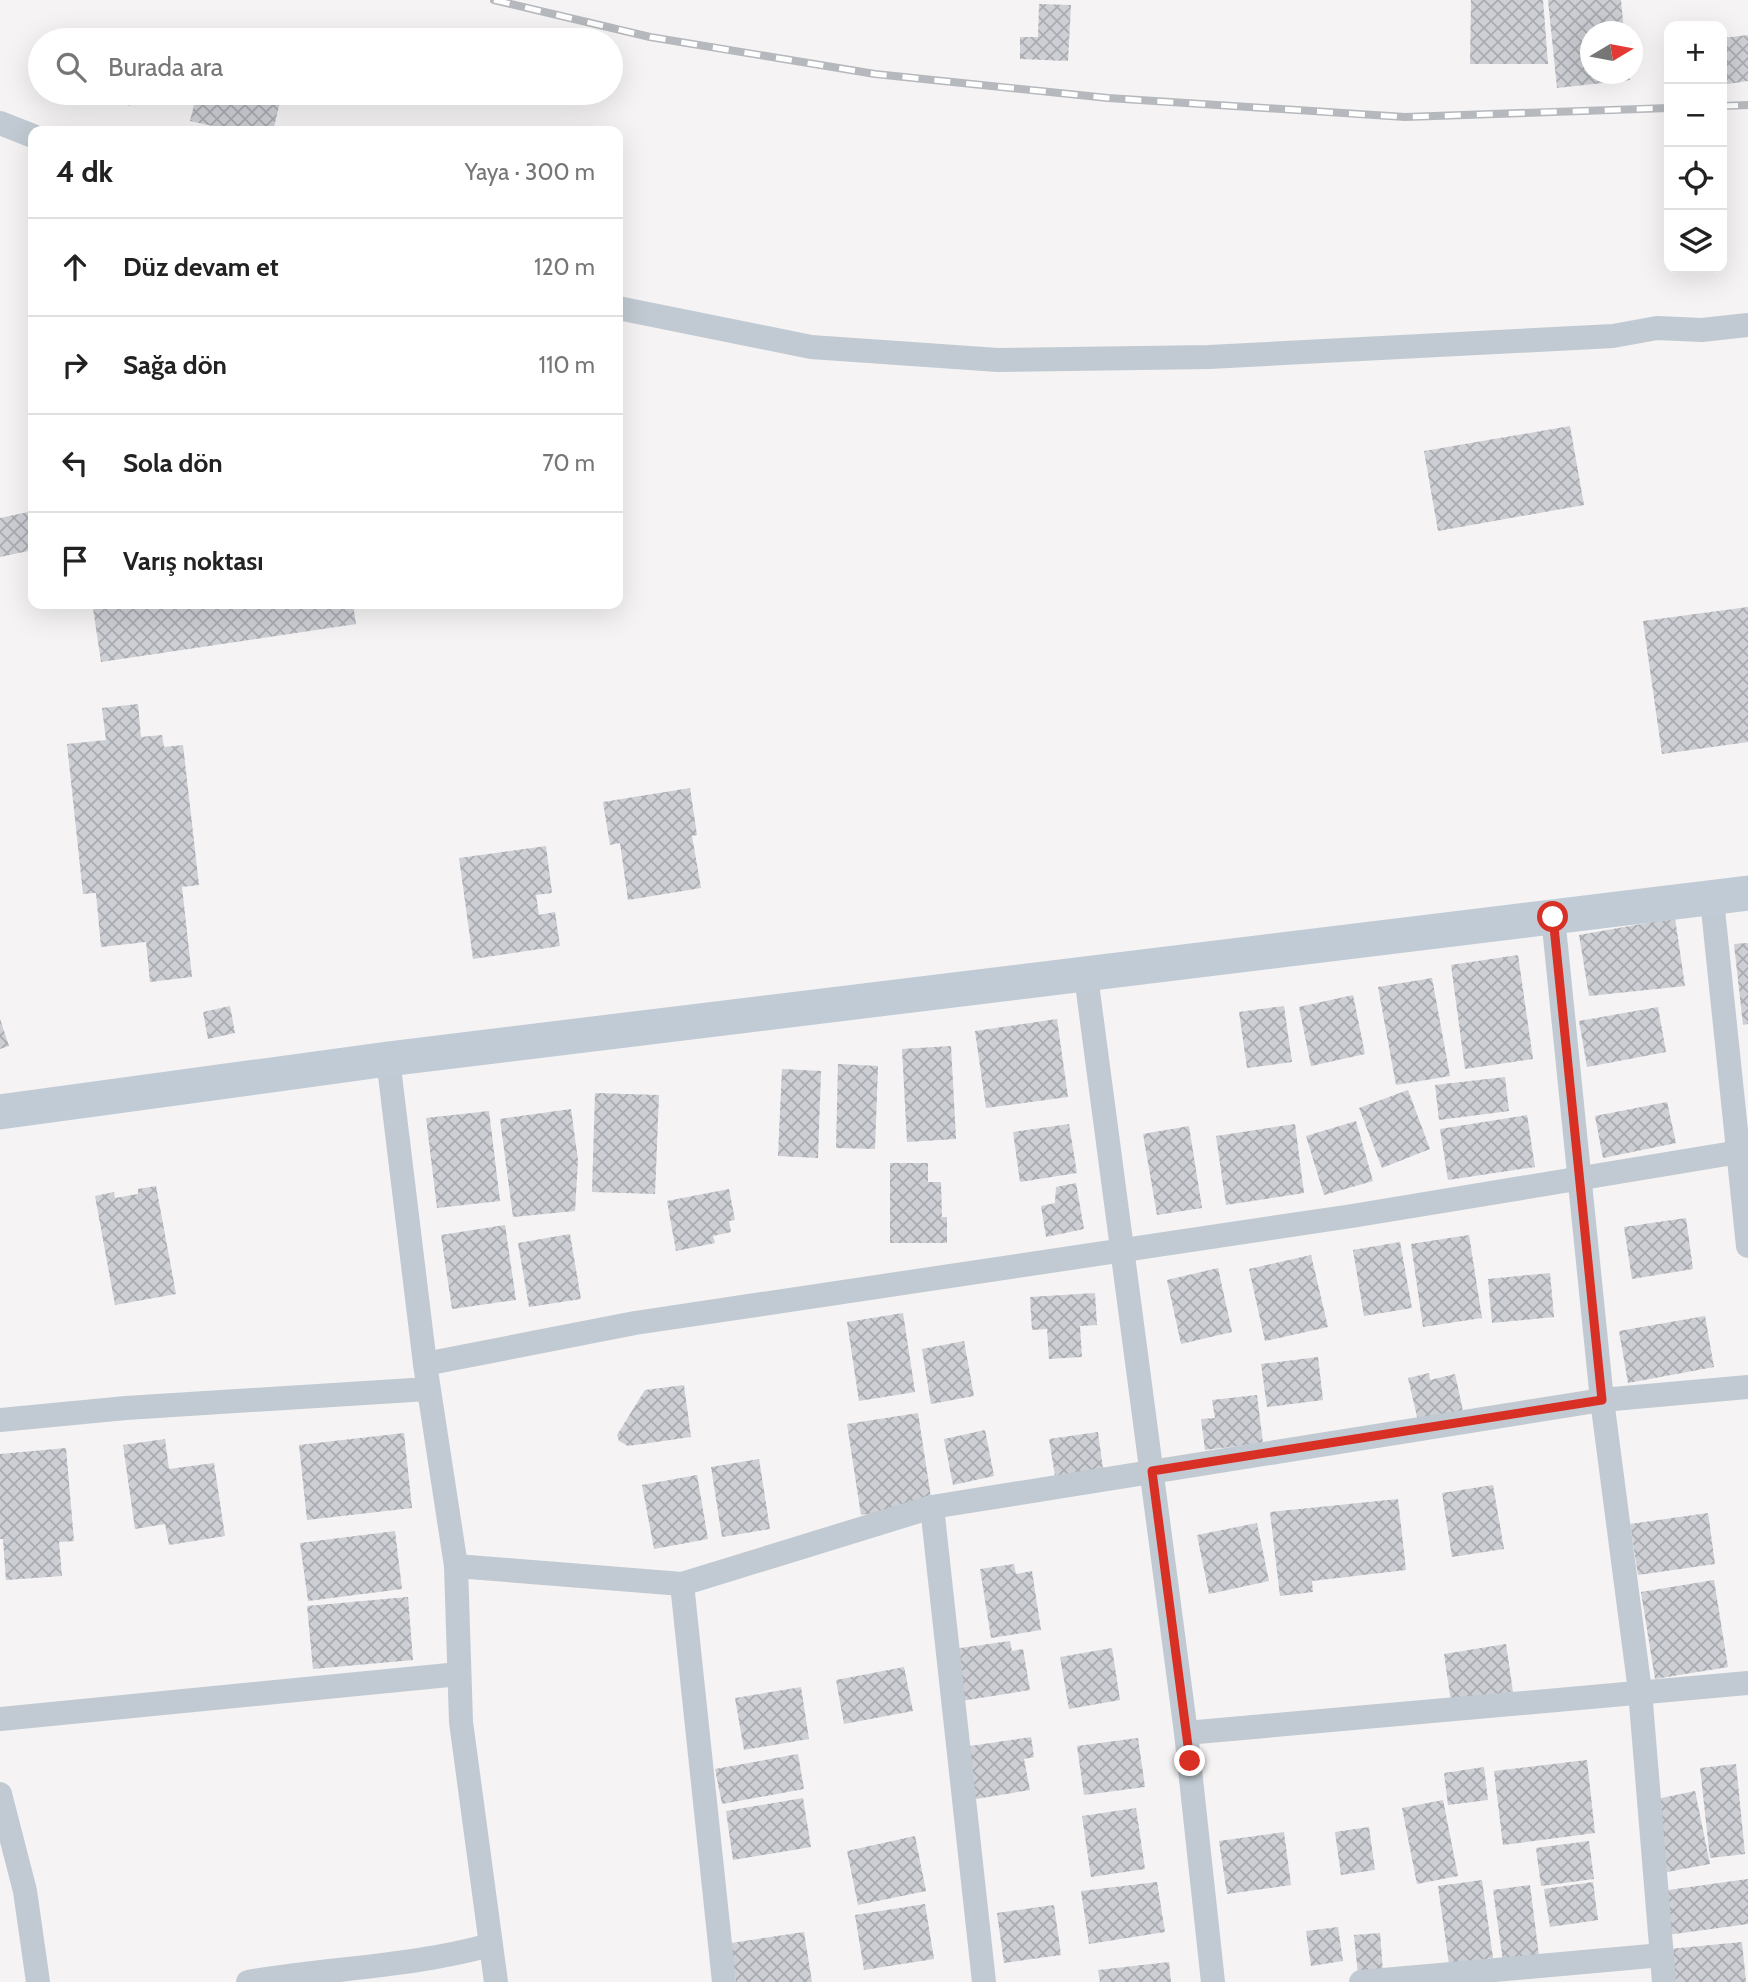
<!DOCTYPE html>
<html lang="tr">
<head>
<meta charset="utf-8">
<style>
  :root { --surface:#fff; --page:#f2f2f2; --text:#222; --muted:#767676; --line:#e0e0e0 }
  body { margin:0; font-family:Cabin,sans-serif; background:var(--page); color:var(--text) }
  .controls { position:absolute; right:21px; top:21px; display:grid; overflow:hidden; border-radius:14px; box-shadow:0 7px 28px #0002 }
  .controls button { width:63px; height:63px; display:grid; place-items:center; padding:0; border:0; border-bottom:2px solid var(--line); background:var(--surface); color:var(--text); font:35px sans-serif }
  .compass { position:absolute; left:1580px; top:21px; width:63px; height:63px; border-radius:50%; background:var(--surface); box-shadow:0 7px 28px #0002; rotate:80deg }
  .stop { position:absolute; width:21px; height:21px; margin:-16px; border:5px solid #d93025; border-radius:50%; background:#fff }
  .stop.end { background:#d93025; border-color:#fff; box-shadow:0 2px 7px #0008 }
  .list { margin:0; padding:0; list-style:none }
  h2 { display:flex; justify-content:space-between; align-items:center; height:91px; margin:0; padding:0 28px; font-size:30px }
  h2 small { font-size:23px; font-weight:400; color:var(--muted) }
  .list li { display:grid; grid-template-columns:46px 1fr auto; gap:21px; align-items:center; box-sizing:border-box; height:98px; padding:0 28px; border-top:2px solid var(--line) }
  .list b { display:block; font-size:26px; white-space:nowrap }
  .list em { font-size:23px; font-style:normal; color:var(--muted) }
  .icon { flex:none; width:38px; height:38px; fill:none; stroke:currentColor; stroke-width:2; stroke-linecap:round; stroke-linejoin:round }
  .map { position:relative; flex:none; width:1748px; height:1982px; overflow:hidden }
  .search { position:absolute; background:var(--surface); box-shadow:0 7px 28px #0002; left:28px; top:28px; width:595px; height:77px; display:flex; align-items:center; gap:18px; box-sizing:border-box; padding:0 24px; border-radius:38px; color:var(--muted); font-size:26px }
  .panel { position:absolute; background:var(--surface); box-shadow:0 7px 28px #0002; left:28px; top:126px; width:595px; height:483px; border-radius:14px }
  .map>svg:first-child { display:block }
  .building { fill:url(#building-cross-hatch) }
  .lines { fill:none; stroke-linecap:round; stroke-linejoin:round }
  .street { stroke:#c1cad2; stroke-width:24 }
  .secondary { stroke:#c1cbd6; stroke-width:35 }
  .rail-casing { stroke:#b5b8bd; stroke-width:8 }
  .rail { stroke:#fff; stroke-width:5; stroke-dasharray:16; stroke-linecap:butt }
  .route { stroke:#d93025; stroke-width:9 }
</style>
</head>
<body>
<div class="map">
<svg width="1748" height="1982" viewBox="0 0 1748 1982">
  <defs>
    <pattern id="building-cross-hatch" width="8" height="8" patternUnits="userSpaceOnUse" patternTransform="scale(1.75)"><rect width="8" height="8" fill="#cdcfd5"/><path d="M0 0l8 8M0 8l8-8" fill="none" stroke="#a8abb0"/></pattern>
  </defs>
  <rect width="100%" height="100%" fill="#f5f3f3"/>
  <!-- building -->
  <g class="building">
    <path d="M1471 0H1543L1548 64H1470Z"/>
    <path d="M1548 0H1621L1624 32H1590V74H1629L1630 80 1557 88Z"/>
    <path d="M1039 4 1071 5 1068 61 1020 59V37H1038Z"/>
    <path d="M1748 35V81L1722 85V38Z"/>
    <path d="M95 93H135L130 106Z"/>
    <path d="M197 93H282L273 131H235L190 121Z"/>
    <path d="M1570 426 1584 505 1438 531 1424 451Z"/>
    <path d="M33 511V550L0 557V518Z"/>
    <path d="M125 604H353L356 624 101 662 93 608Z"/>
    <path d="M1748 607V742L1662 754 1643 621Z"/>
    <path d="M138 704 141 737 162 735 164 747 183 745 199 885 182 887 192 977 150 982 146 942 101 947 96 893 83 894 67 744 106 740 102 708Z"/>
    <path d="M690 788 697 835 692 836 701 888 628 900 620 843 610 845 603 802Z"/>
    <path d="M546 846 552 893 536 895 539 915 555 912 560 946 473 959 459 858Z"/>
    <path d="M1675 918 1685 986 1589 996 1579 935Z"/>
    <path d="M1748 943V1024L1743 1025 1734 944Z"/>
    <path d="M1518 955 1533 1059 1465 1069 1451 965Z"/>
    <path d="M1432 978 1450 1076 1396 1085 1378 987Z"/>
    <path d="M1353 995 1365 1054 1311 1066 1299 1007Z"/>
    <path d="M230 1006 235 1033 208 1039 203 1012Z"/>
    <path d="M1284 1006 1292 1062 1247 1068 1239 1012Z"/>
    <path d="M1658 1007 1666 1052 1587 1067 1579 1021Z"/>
    <path d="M0 1019 9 1046 0 1049Z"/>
    <path d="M1057 1019 1068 1097 986 1108 975 1031Z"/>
    <path d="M951 1046 956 1139 907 1142 902 1049Z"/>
    <path d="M838 1064 878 1066 875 1149 836 1148Z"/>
    <path d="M782 1069 821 1071 818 1158 778 1156Z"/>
    <path d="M1505 1077 1509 1111 1439 1120 1435 1085Z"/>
    <path d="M1408 1090 1430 1149 1382 1168 1359 1108Z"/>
    <path d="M595 1093 659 1095 655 1194 592 1192Z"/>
    <path d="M1667 1102 1676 1143 1603 1158 1595 1116Z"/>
    <path d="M571 1109 578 1160 575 1211 513 1217 500 1119Z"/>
    <path d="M489 1111 500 1201 437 1208 426 1118Z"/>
    <path d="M1527 1115 1535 1167 1448 1180 1440 1129Z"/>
    <path d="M1356 1121 1373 1181 1324 1195 1306 1136Z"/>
    <path d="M1069 1124 1077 1173 1020 1182 1013 1132Z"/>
    <path d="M1295 1124 1304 1193 1226 1205 1216 1136Z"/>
    <path d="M1189 1126 1202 1208 1157 1215 1143 1134Z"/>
    <path d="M890 1163H928V1182H941L942 1217H947V1243H890Z"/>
    <path d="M1076 1183 1084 1229 1046 1237 1041 1206 1055 1203 1056 1187Z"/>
    <path d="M156 1186 176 1294 115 1305 95 1196 114 1192 115 1198 138 1194V1189Z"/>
    <path d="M729 1189 735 1220 729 1221 731 1232 713 1236 715 1243 676 1251 667 1201Z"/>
    <path d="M1686 1218 1693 1269 1632 1279 1624 1227Z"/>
    <path d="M505 1225 516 1300 452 1309 441 1235Z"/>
    <path d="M570 1234 581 1299 529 1307 518 1243Z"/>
    <path d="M1469 1235 1482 1318 1423 1327 1411 1244Z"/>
    <path d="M1400 1242 1412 1308 1364 1316 1353 1250Z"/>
    <path d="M1311 1255 1328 1327 1265 1341 1249 1269Z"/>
    <path d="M1218 1268 1232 1332 1181 1344 1167 1280Z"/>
    <path d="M1550 1273 1554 1317 1492 1323 1488 1279Z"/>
    <path d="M1095 1293 1097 1325 1080 1326 1082 1357 1049 1359 1047 1329 1032 1330 1030 1297Z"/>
    <path d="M903 1313 915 1392 859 1401 847 1322Z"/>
    <path d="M1705 1316 1714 1367 1628 1383 1619 1331Z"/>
    <path d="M964 1341 974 1396 931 1404 922 1349Z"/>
    <path d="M1318 1357 1323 1400 1267 1407 1261 1364Z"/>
    <path d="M1429 1373 1430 1380 1455 1374 1463 1411 1418 1421 1408 1378Z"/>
    <path d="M684 1385 691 1437 628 1446 619 1441 617 1435 645 1390Z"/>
    <path d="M1257 1395 1263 1443 1205 1450 1201 1419 1215 1418 1212 1400Z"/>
    <path d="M918 1413 932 1504 861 1515 847 1424Z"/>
    <path d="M985 1430 994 1476 953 1485 944 1439Z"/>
    <path d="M1098 1432 1103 1469 1055 1476 1049 1439Z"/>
    <path d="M404 1433 412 1508 307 1520 299 1445Z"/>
    <path d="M165 1439 169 1469 214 1463 225 1536 169 1545 165 1524 135 1529 123 1445Z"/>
    <path d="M66 1448 74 1541 59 1542 62 1576 6 1580 3 1539H0V1454Z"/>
    <path d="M759 1459 770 1529 722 1537 711 1467Z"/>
    <path d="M697 1475 708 1539 654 1549 642 1485Z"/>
    <path d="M1493 1485 1504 1549 1452 1557 1442 1493Z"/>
    <path d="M1398 1499 1406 1570 1312 1581 1313 1592 1280 1596 1270 1512Z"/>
    <path d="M1708 1513 1715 1564 1638 1575 1630 1524Z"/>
    <path d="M1257 1523 1269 1581 1209 1594 1197 1535Z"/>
    <path d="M395 1531 402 1589 308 1601 300 1543Z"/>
    <path d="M1014 1564 1016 1574 1032 1571 1041 1630 991 1638 980 1569Z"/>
    <path d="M1714 1580 1728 1667 1655 1679 1641 1592Z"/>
    <path d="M408 1597 413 1660 313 1669 307 1606Z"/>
    <path d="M1010 1641 1012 1651 1023 1649 1030 1690 961 1701 953 1649Z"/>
    <path d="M1506 1644 1513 1692 1451 1702 1444 1654Z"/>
    <path d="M1112 1648 1120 1700 1069 1709 1060 1657Z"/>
    <path d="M904 1667 913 1711 844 1724 836 1680Z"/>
    <path d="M801 1687 809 1739 744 1750 735 1698Z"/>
    <path d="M1031 1737 1034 1757 1024 1759 1030 1790 970 1800 963 1747Z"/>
    <path d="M1138 1738 1145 1787 1084 1795 1077 1746Z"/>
    <path d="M798 1754 804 1789 722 1804 715 1769Z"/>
    <path d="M1587 1760 1595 1833 1503 1845 1494 1771Z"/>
    <path d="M1736 1764 1745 1854 1710 1858 1700 1768Z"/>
    <path d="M1484 1767 1488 1800 1448 1805 1444 1773Z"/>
    <path d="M1695 1791 1710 1864 1667 1872 1652 1800Z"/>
    <path d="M803 1798 811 1847 733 1860 726 1811Z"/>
    <path d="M1443 1800 1458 1876 1417 1884 1402 1808Z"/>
    <path d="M1136 1808 1145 1869 1091 1877 1082 1816Z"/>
    <path d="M1369 1827 1375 1870 1341 1875 1335 1832Z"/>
    <path d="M1284 1832 1291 1885 1227 1894 1219 1841Z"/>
    <path d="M915 1836 926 1891 858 1905 847 1851Z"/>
    <path d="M1589 1841 1594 1879 1541 1886 1536 1848Z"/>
    <path d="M1748 1879V1924L1667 1935 1661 1891Z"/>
    <path d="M1482 1880 1493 1958 1449 1964 1438 1886Z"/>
    <path d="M1157 1882 1165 1932 1089 1944 1081 1891Z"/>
    <path d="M1593 1882 1598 1920 1550 1927 1544 1889Z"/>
    <path d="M1530 1885 1539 1956 1503 1961 1493 1890Z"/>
    <path d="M925 1904 934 1959 864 1970 855 1915Z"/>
    <path d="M1054 1905 1061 1955 1004 1963 997 1913Z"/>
    <path d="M1338 1927 1343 1961 1311 1966 1306 1931Z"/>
    <path d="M804 1932 812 1982H736L731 1943Z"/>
    <path d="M1380 1933 1383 1972 1358 1975 1354 1935Z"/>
    <path d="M1742 1942 1746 1982H1672L1669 1949Z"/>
    <path d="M1169 1962 1171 1982H1100L1098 1970Z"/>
  </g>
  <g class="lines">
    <!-- street -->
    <g class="street">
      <path d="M0 123 33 136"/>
      <path d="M618 308 811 347 998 360 1209 357 1613 336 1657 328 1702 330 1748 325"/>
      <path d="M1712 900 1748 1246"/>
      <path d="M1553 917 1602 1400 1640 1691 1664 1982"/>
      <path d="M1086 976 1186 1733 1213 1982"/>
      <path d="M388 1059 425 1364 456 1566 461 1722 496 1982"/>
      <path d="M425 1364 635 1323 1352 1216 1739 1152"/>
      <path d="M0 1420 126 1408 428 1389"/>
      <path d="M932 1507 984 1982"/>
      <path d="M456 1566 682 1584 932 1507 1602 1400 1748 1387"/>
      <path d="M682 1584 724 1982"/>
      <path d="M0 1719 459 1674"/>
      <path d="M1186 1733 1748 1683"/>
      <path d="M0 1794 25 1891 38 1982"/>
      <path d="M248 1982C328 1968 411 1967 490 1945"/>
      <path d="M1361 1982 1662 1955"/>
    </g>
    <!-- secondary -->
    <path class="secondary" d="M0 1112 388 1059 1748 893"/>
    <defs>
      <g id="rail">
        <path d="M494 0 650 37 875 74 1108 98 1405 117 1669 108"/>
        <path d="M1722 106 1748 105"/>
      </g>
    </defs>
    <!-- rail casing -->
    <use href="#rail" class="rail-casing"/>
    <!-- rail -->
    <use href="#rail" class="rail"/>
  </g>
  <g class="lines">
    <!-- route -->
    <path class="route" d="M1190 1761 1152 1471 1602 1400 1553 917"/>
  </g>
</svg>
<div class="controls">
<button>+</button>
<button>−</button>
<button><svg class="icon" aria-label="locate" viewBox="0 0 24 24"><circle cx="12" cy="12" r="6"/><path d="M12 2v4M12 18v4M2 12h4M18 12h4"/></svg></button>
<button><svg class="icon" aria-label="layers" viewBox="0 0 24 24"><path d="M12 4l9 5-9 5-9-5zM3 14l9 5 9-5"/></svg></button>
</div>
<svg class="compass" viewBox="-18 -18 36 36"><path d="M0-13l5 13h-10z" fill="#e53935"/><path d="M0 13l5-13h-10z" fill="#767676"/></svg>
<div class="stop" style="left:1553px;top:917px"></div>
<div class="stop end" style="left:1190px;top:1761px"></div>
<div class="search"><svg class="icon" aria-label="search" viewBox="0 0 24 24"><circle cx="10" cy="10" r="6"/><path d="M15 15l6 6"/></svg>Burada ara</div>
<section class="panel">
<h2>4 dk<small>Yaya · 300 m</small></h2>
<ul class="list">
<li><svg class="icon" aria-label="ahead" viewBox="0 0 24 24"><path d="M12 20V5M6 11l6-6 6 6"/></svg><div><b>Düz devam et</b></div><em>120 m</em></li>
<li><svg class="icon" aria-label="right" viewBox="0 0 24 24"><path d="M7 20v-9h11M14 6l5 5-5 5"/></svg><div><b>Sağa dön</b></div><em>110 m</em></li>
<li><svg class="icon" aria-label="left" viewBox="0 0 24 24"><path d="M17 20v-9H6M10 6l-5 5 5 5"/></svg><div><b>Sola dön</b></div><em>70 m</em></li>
<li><svg class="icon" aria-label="arrive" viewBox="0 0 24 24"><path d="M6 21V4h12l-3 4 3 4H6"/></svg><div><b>Varış noktası</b></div></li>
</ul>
</section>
</div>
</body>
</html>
